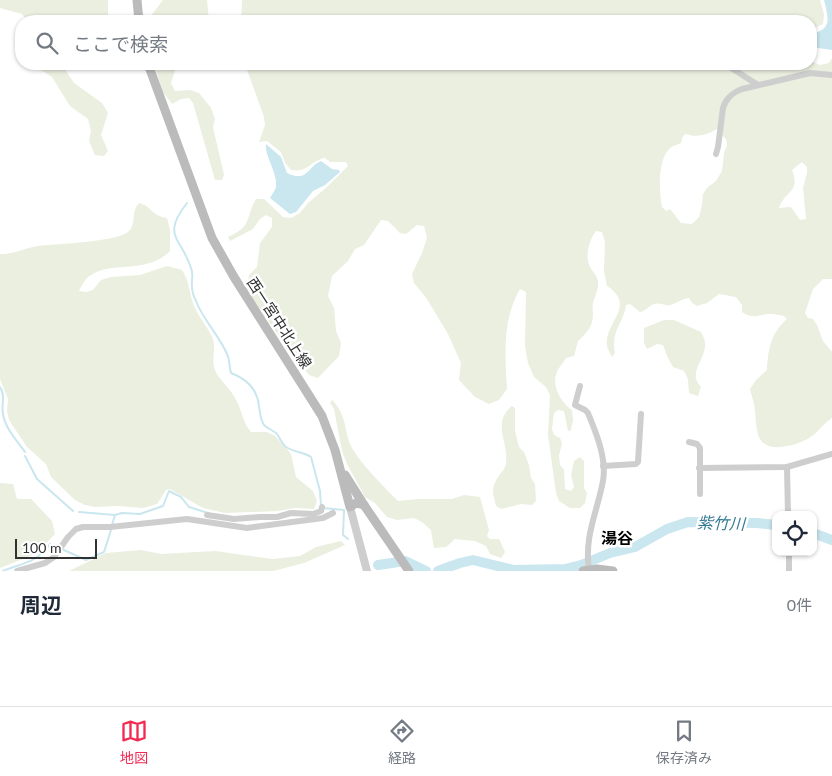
<!DOCTYPE html>
<html lang="ja">
<head>
<meta charset="utf-8">
<style>
  :root { --surface:#fff; --page:#f2f2f3; --text:#1f2937; --muted:#747a83; --line:#e0e1e3; --accent:#f22a52 }
  body { margin:0; font-family:Lato,"Noto Sans JP",sans-serif; background:var(--page); color:var(--text) }
  .controls { position:absolute; right:15px; bottom:15px; display:grid; overflow:hidden; border-radius:10px; box-shadow:0 1px 4px #0004 }
  .controls button { width:45px; height:45px; display:grid; place-items:center; padding:0; border:0; border-bottom:1px solid var(--line); background:var(--surface); color:var(--text); font:25px sans-serif }
  .scale { position:absolute; left:15px; bottom:12px; width:82px; box-sizing:border-box; padding-left:5px; border:2px solid #313131; border-top:0; font-size:14px; line-height:18px; white-space:nowrap; color:#313131; -webkit-text-stroke:4px #fff; paint-order:stroke }
  .list { margin:0; padding:0; list-style:none }
  h2 { display:flex; justify-content:space-between; align-items:center; height:65px; margin:0; padding:0 20px; font-size:21px }
  h2 small { font-size:16px; font-weight:400; color:var(--muted) }
  .icon { flex:none; width:28px; height:28px; fill:none; stroke:currentColor; stroke-width:2; stroke-linecap:round; stroke-linejoin:round }
  .map { position:relative; flex:none; width:832px; height:571px; overflow:hidden }
  .search { position:absolute; background:var(--surface); box-shadow:0 1px 4px #0004; left:15px; right:15px; top:15px; height:55px; display:flex; align-items:center; gap:12px; box-sizing:border-box; padding:0 18px; border-radius:20px; color:var(--muted); font-size:19px }
  .sheet { height:135px; background:var(--surface) }
  nav { display:flex; justify-content:space-around; align-items:center; box-sizing:border-box; height:70px; border-top:1px solid var(--line); background:var(--surface); font-size:14px; color:var(--muted) }
  nav a { display:grid; justify-items:center; gap:2px }
  nav .on { color:var(--accent) }
  .map>svg:first-child { display:block }
  .green { fill:#eaefdf; fill-rule:evenodd }
  .water { fill:#cae6ef }
  .lines { fill:none; stroke-linecap:round; stroke-linejoin:round }
  .stream { stroke:#cae6ef; stroke-width:2 }
  .river { stroke:#cae6ef; stroke-width:10 }
  .minor { stroke:#cecece; stroke-width:6 }
  .tertiary { stroke:#cecece; stroke-width:8 }
  .secondary { stroke:#bbb; stroke-width:9 }
  .labels { text-anchor:middle; stroke-width:5; stroke-linejoin:round; paint-order:stroke }
  .street-label { font-size:15px; fill:#313131; stroke:#fff }
  .water-label { font-size:16px; font-style:italic; fill:#367b94; stroke:#fff }
  .neighbourhood-label { font-size:16px; font-weight:bold; fill:#000; stroke:#fff }
</style>
</head>
<body>
<div class="map">
<svg width="832" height="571" viewBox="0 0 832 571">
  <rect width="100%" height="100%" fill="#fff"/>
  <!-- green -->
  <g class="green">
    <path d="M0 0H108V21H28L22 14 0 8Z"/>
    <path d="M163 0H207L209 21H147Z"/>
    <path d="M242 0H820L824 14 823 24 811 30V21H241Z"/>
    <path d="M832 58V279H823L813 289 805 313 808 318 813 319 817 325 823 341 832 352V418C824 423 820 430 812 436 806 441 794 445 787 446 752 453 758 427 754 404 753 399 751 394 750 389L756 380 767 370C768 349 771 333 787 319L784 316C780 315 775 314 771 314 759 314 753 320 742 312V305L736 297 719 294 707 303 697 306 692 303 689 298C681 299 677 303 670 305 664 306 660 302 654 304 648 306 646 311 640 312L630 304 626 305C624 323 610 331 615 353L612 357C610 353 608 350 607 346 603 323 638 306 607 286L604 271 605 242 602 232 596 231C590 238 585 255 589 264 591 271 596 273 598 281 599 288 595 296 593 303 592 308 593 311 593 315 593 326 586 334 578 341L574 356 566 358C563 363 557 369 556 375 552 387 562 404 572 410L573 420 571 430 568 431 564 411 558 410 554 413 552 429 554 435 560 438 562 443 559 456 560 465 564 470 565 489 571 491 574 487 571 475 574 461 580 457 584 461V488L587 493 585 503 580 508H570L559 501 556 493 548 435 550 395 546 387 534 377 528 363 525 346 526 292 520 289C502 320 505 355 507 389L499 400 489 404 475 397 459 380 461 363 448 334 427 299 414 283 412 274 422 253 427 238 424 226 417 225 406 234 400 233 388 221 381 220 364 245 355 249 348 261 332 276 328 296 334 308 336 331 341 343 339 356 318 378 309 375 276 332 254 301 247 286 249 275 257 267 260 243 272 227V218L266 215 260 219 253 229 230 241 228 237C253 226 245 218 256 199H264L283 217 291 218 300 213 308 203 327 187 348 166 346 162H330L325 158C310 161 308 173 291 170L285 163 281 152 267 141 259 142 265 125 264 117 245 64H811V61L820 65 829 63ZM717 129 722 131 721 134 726 139 727 145 724 153 722 171 716 181 707 188 703 194 702 205 699 217 692 224 681 223 670 209 666 211 662 207C659 191 657 161 670 148 673 146 678 144 681 143L683 136 686 134C697 138 707 135 717 129ZM802 162 807 167V173L803 188 806 219 800 220 791 207 779 208C785 190 801 193 792 170Z"/>
    <path d="M31 64H67L66 71 74 83 102 103 108 113 101 135 108 151 104 156 95 155 89 141 91 131 88 119 70 106 52 77Z"/>
    <path d="M154 64H181L176 67 171 83 175 91 190 90 199 93 211 108 215 119 213 127 224 175 222 180H215L193 103 189 98 181 99 172 104 163 92Z"/>
    <path d="M139 203C153 207 150 215 167 218L170 230V251C145 276 111 259 88 277 84 281 81 286 79 291L86 292 93 290 101 280 111 277 140 275 167 266 182 270C190 282 189 293 194 306 199 318 208 327 213 339 216 349 211 360 215 370 219 380 230 388 235 398 242 409 242 422 251 432H267L275 436 291 454 296 477 313 491 317 501 314 509 295 508 279 511 225 513 203 508 170 489 166 490 157 504 143 508 118 506 95 507 85 505 75 500 51 477 46 464 27 447 9 420 7 411 8 399 0 379V254C13 255 24 248 38 246 56 244 119 242 129 231 137 222 130 214 139 203Z"/>
    <path d="M664 320H674L701 332C703 336 705 340 705 344 706 360 687 372 701 387L698 396 689 393 688 379 684 371 673 367 668 358 663 345 657 344 647 349 644 343V328Z"/>
    <path d="M332 400C346 414 344 427 350 444 356 459 386 489 398 501L419 499H452L464 495 480 497 489 530 487 536 490 539H499L505 552 501 558 490 554 486 546 475 541 455 539 446 547 434 548 431 530 422 522 414 518 397 520 387 517 375 503 365 497 347 464 342 451 334 409 330 403Z"/>
    <path d="M512 406 515 408V431L519 447 524 452 529 465 531 478 535 484 536 501 532 505 521 504 501 509 496 506C492 491 491 487 500 474 503 471 505 468 506 464 509 442 491 423 512 406Z"/>
    <path d="M0 483 13 484 17 499H31L52 521 55 534 35 554 0 568Z"/>
    <path d="M341 541 345 545 304 563 273 571H69L106 553 141 550 161 554 215 551 273 559 300 556 316 547Z"/>
  </g>
  <!-- water -->
  <g class="water">
    <path d="M824 0H832V50L811 47V34C832 29 829 20 824 0Z"/>
    <path d="M266 144 281 157 287 173C308 183 307 167 321 161L332 169 339 170 340 172 325 185 313 191 296 212 290 214 270 198C272 194 275 191 276 187 278 173 264 155 266 144Z"/>
  </g>
  <g class="lines">
    <!-- stream -->
    <g class="stream">
      <path d="M187 203C161 236 181 237 191 268 194 275 191 280 192 287 192 291 194 297 196 301 203 320 219 335 227 354 230 360 229 366 231 373 246 379 257 388 259 406 260 412 260 419 264 425 268 429 273 430 277 434 280 438 282 444 286 447 293 452 304 452 311 457L320 491 321 506"/>
      <path d="M0 387C6 396 1 404 3 414 5 428 17 441 25 452"/>
      <path d="M25 456 37 479 73 511"/>
      <path d="M323 508 344 510 343 535 348 539"/>
      <path d="M79 512 115 515 122 513 140 514 163 506 169 491 181 497 189 507 208 513"/>
      <path d="M112 525 115 515"/>
      <path d="M55 546 86 560 104 552 111 530"/>
      <path d="M3 571C22 563 37 563 50 544"/>
    </g>
    <!-- river -->
    <g class="river">
      <path d="M813 533 832 540"/>
      <path d="M378 565 405 561 426 571"/>
      <path d="M438 571 460 563 473 560 514 570 565 569 581 565 610 553 635 547 667 529 688 522 757 523 776 525"/>
    </g>
    <!-- minor -->
    <g class="minor">
      <path d="M725 64 758 85"/>
      <path d="M716 154 718 147 723 108C726 98 732 93 742 89L810 73 832 75"/>
      <path d="M580 386 575 405 585 410 588 413C596 433 607 458 603 481 597 513 584 536 589 570"/>
      <path d="M689 442 697 444 700 448V494"/>
      <path d="M603 466 636 464 638 462 641 414"/>
      <path d="M787 467 788 515"/>
      <path d="M699 468 787 467 832 454"/>
      <path d="M207 515 234 519 260 517H277L291 513 313 514 321 511 322 507"/>
      <path d="M789 552V571"/>
      <path d="M17 571 45 563 54 557 68 537 76 529 83 527H110L187 519 247 528 323 518 333 513"/>
    </g>
    <!-- tertiary -->
    <path class="tertiary" d="M350 507 367 571"/>
    <!-- secondary -->
    <g class="secondary">
      <path d="M137 0 139 21"/>
      <path d="M148 64 212 238 234 277 322 416 335 450 350 507 356 503 364 505 409 571"/>
      <path d="M345 475 364 505"/>
      <path d="M583 571 597 569 613 571"/>
    </g>
  </g>
  <g class="labels">
    <!-- street labels -->
    <g class="street-label">
      <text transform="translate(279 323) rotate(57)" y="5">西一宮中北上線</text>
    </g>
    <!-- water labels -->
    <g class="water-label">
      <text transform="translate(721 523) rotate(2)" y="6">紫竹川</text>
    </g>
    <!-- neighbourhood labels -->
    <g class="neighbourhood-label">
      <text x="617" y="544">湯谷</text>
    </g>
  </g>
</svg>
<div class="controls">
<button><svg class="icon" aria-label="locate" viewBox="0 0 24 24"><circle cx="12" cy="12" r="6"/><path d="M12 2v4M12 18v4M2 12h4M18 12h4"/></svg></button>
</div>
<div class="scale">100 m</div>
<div class="search"><svg class="icon" aria-label="search" viewBox="0 0 24 24"><circle cx="10" cy="10" r="6"/><path d="M15 15l6 6"/></svg>ここで検索</div>
</div>
<section class="sheet">
<h2>周辺<small>0件</small></h2>
<ul class="list">
</ul>
</section>
<nav>
<a class="on"><svg class="icon" aria-label="map" viewBox="0 0 24 24"><path d="M3 6l6-2 6 2 6-2v14l-6 2-6-2-6 2zM9 4v14M15 6v14"/></svg>地図</a>
<a><svg class="icon" aria-label="directions" viewBox="0 0 24 24"><path d="M12 3l9 9-9 9-9-9zM9 14v-3h6M13 9l2 2-2 2"/></svg>経路</a>
<a><svg class="icon" aria-label="saved" viewBox="0 0 24 24"><path d="M7 4h10v16l-5-4-5 4z"/></svg>保存済み</a>
</nav>
</body>
</html>
